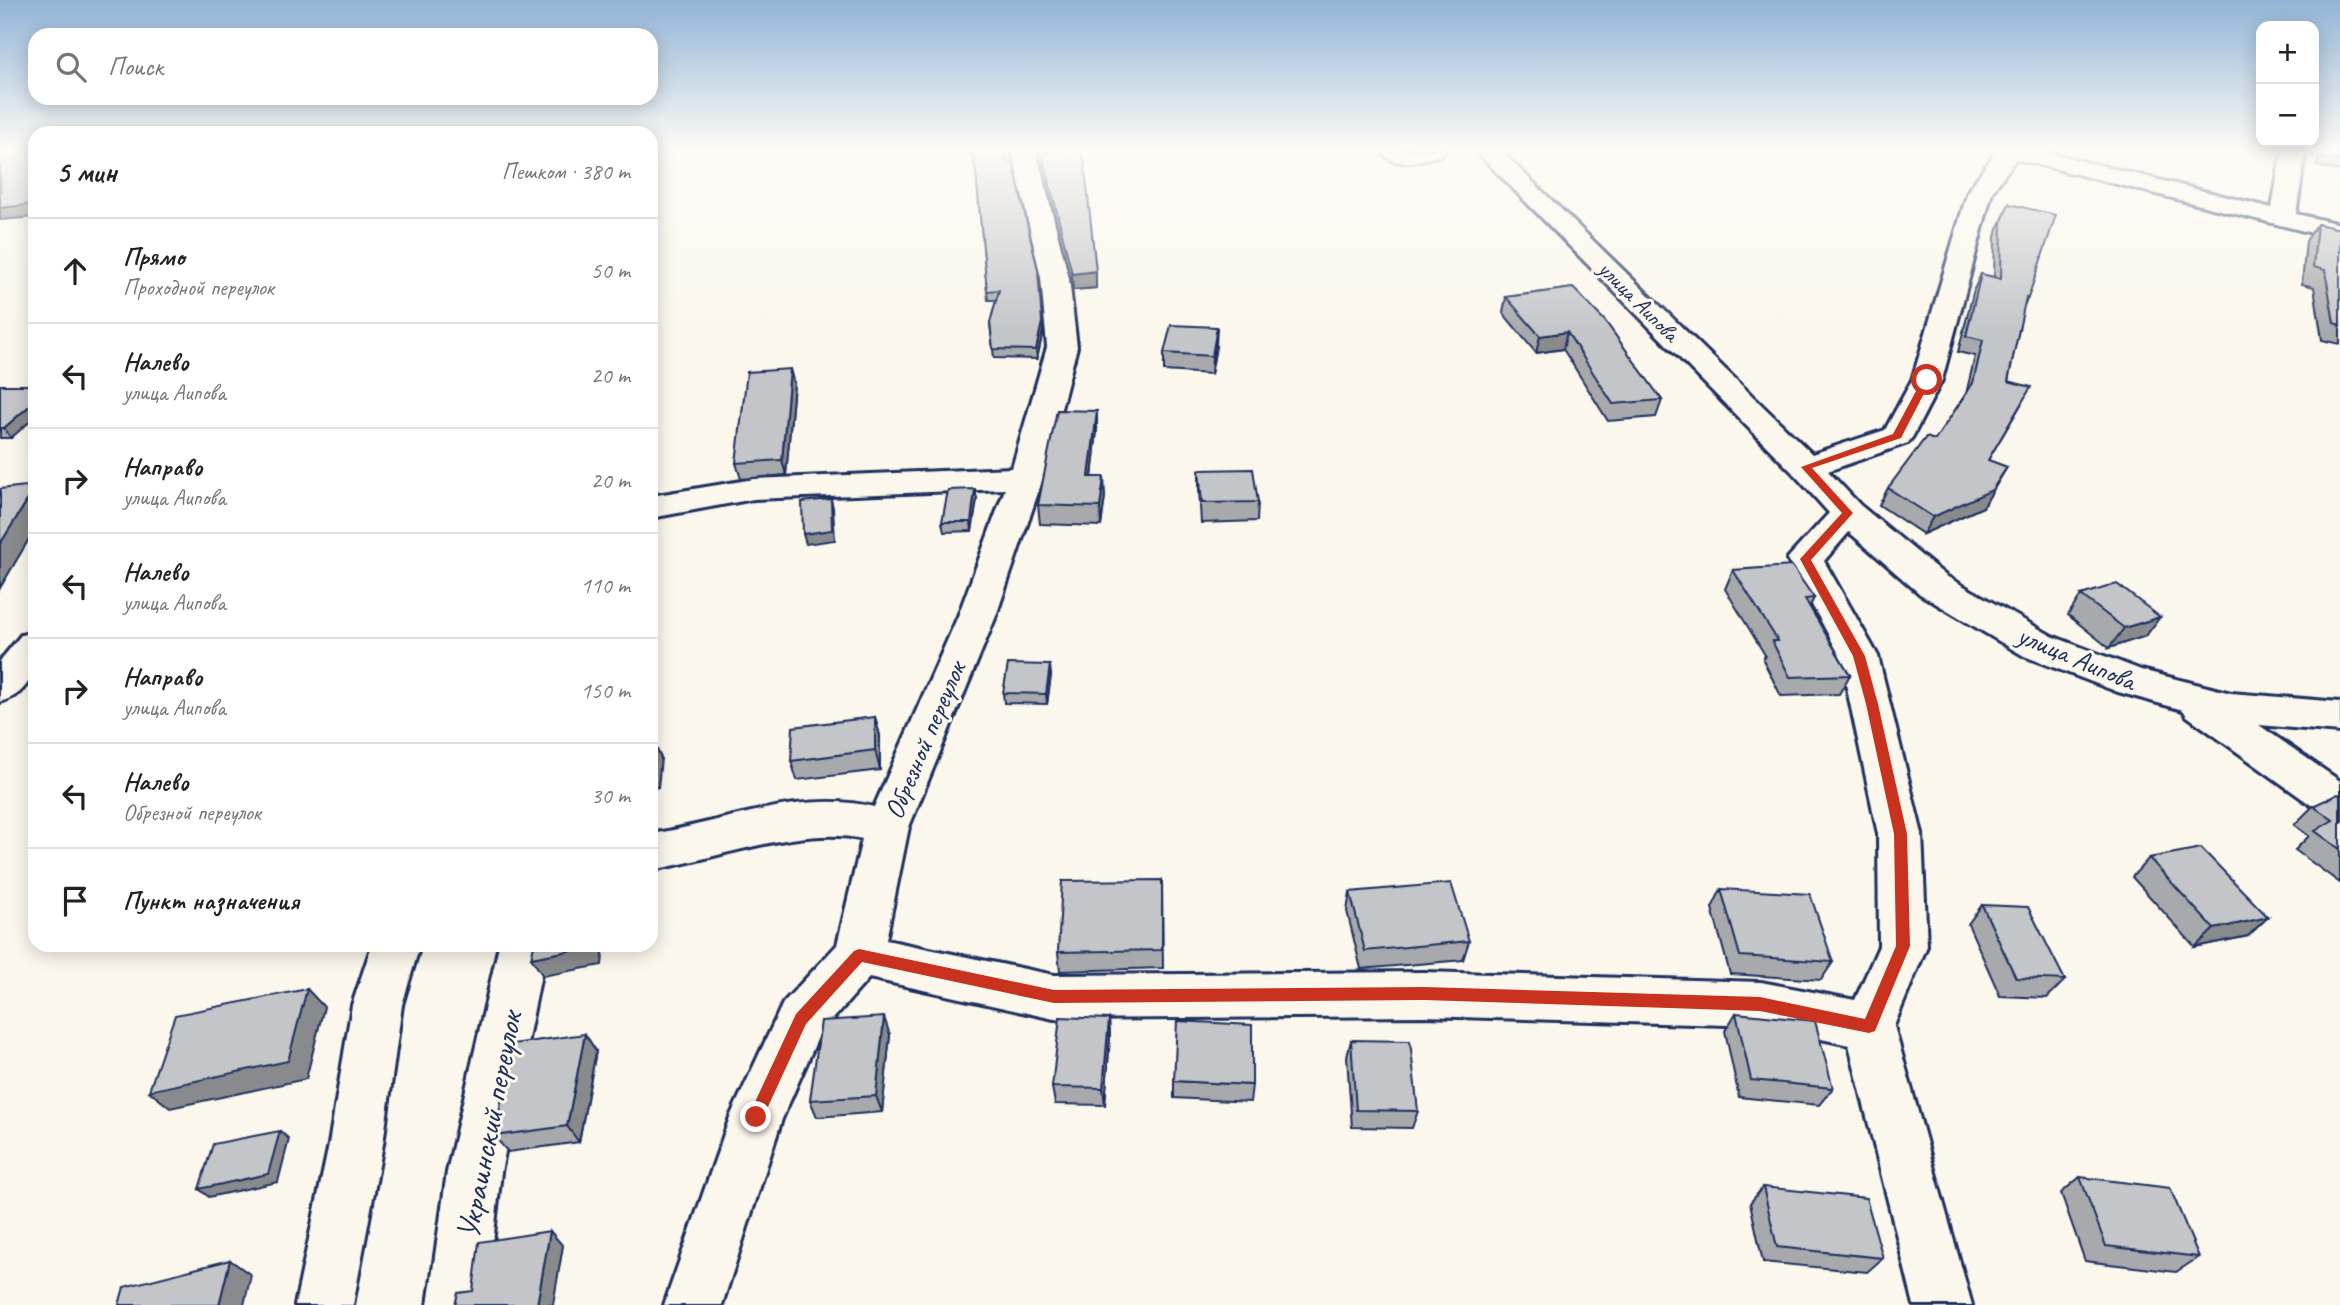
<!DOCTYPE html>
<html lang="ru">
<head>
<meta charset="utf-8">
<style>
  :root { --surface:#fff; --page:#f2f2f2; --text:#222; --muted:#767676; --line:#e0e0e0 }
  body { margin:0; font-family:Caveat,sans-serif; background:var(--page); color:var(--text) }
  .controls { position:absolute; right:21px; top:21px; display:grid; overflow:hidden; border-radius:14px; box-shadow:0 4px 18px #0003 }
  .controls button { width:63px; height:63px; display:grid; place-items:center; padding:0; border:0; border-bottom:2px solid var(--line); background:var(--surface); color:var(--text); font:35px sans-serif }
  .stop { position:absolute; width:21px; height:21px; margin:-16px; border:5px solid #c8321e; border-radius:50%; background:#fff }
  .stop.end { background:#c8321e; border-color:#fff; box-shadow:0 2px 7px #0008 }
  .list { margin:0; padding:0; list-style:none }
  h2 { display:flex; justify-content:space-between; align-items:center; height:91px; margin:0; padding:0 28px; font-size:30px }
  h2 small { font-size:23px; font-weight:400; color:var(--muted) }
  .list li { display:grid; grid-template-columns:46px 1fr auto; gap:21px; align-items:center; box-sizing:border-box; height:105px; padding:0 28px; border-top:2px solid var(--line) }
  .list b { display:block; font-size:26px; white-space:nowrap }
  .list p { margin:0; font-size:23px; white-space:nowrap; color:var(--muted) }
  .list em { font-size:23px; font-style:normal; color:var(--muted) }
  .icon { flex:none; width:38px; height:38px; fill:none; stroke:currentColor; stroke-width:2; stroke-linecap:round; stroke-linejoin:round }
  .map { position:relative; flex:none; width:2340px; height:1305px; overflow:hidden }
  .search { position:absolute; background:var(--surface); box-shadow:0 4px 18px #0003; left:28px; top:28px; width:630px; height:77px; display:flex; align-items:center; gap:18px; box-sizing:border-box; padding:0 24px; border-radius:21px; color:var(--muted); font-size:26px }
  .panel { position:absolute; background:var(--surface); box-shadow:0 4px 18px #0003; left:28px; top:126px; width:630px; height:826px; border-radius:21px }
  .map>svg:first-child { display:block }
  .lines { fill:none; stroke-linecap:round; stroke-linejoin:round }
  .minor-casing { stroke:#1b2f5e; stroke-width:6 }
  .minor { fill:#fbf7ec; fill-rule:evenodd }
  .wall { fill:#a8a9ad; stroke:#1b2f5e; stroke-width:2 }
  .shaded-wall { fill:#888a8d; stroke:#1b2f5e; stroke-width:2 }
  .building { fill:#c3c5c9; stroke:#1b2f5e; stroke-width:2 }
  .route { fill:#c8321e }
  .labels { text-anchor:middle; stroke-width:6; stroke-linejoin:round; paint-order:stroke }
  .far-street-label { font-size:23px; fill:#1b2f5e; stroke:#fbf7ec }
  .street-label { font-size:28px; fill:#1b2f5e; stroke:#fbf7ec }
  .near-street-label { font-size:33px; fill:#1b2f5e; stroke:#fbf7ec }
</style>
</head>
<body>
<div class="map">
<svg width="2340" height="1305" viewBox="0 0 2340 1305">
  <rect width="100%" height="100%" fill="#fbf7ec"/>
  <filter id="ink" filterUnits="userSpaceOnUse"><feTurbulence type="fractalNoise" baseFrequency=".0143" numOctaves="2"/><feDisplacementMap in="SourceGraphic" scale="14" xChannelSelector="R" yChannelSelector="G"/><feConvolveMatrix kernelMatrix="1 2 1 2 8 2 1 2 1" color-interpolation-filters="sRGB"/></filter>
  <g filter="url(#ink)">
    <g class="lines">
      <defs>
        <g id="minor">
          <path d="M1012 150H1036L1069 278 1077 347 1043 478 996 616 909 827 886 940 1054 975 1424 972 1761 982 1855 1000 1879 946 1878 834 1840 656 1787 559 1829 513 1794 474 1475 150H1500L1812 454 1885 430 1912 380 1968 191 1997 150H2038L2272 208 2282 150H2306L2296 214 2340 224V240L2016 159 1992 192 1942 380 1913 436 1908 443 1828 471 1860 505 1946 576 2052 636 2141 670 2231 693 2340 702V732L2259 725 2340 781V820L2325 815 2187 716 2183 710 2118 692 2024 656 1920 594 1849 532 1824 561 1878 656 1922 834 1927 946 1894 1026 1972 1305H1914L1849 1045 1761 1026 1424 1016 1054 1019 869 978 819 1035 782 1119 722 1305H664L730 1117 783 1003 837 945 862 839C802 825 713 860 651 870V834C723 823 801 789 874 807L958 616 1005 489 754 499 651 518V496L754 479 1012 468 1047 347 1041 278Z"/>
          <path d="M1380 150H1445L1441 155C1421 160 1395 171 1380 150Z"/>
          <path d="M35 632C35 664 37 691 0 702V661L21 635Z"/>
          <path d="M372 945H420L402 1005 383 1144 353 1305H295L329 1144 352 1005Z"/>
          <path d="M499 945H547L501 1172 486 1305H428L447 1172Z"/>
        </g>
      </defs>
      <!-- minor casing -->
      <use href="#minor" class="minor-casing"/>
      <!-- minor -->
      <use href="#minor" class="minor"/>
    </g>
    <!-- wall -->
    <g class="wall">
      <path d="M969 150H1004L1043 331 1037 359 994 358 990 323 996 300H988L976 170Z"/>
      <path d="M2321 150H2340V171L2317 166Z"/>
      <path d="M1042 152 1096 271V288L1073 290 1043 167Z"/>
      <path d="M2009 204 2028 298 2023 307 2008 381 2022 403 1988 460 2007 467 1983 507 1923 534 1879 505 1888 488 1935 440 1966 394 1975 356 1958 352 1974 289 1981 274 1994 277 1995 236Z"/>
      <path d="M2317 224 2340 229V344L2322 340 2314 287 2302 284 2306 241Z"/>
      <path d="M1573 288 1662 400 1656 417 1608 421 1563 349 1536 353 1503 313 1506 297Z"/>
      <path d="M1216 346 1211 374 1164 371V353Z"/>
      <path d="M794 384 786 475 741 479 736 463Z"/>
      <path d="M0 385 11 438H0Z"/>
      <path d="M1097 430 1092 477 1105 496 1101 526 1040 524 1038 505Z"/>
      <path d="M1199 470 1258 502 1257 521 1201 523 1199 489Z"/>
      <path d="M977 499 972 531 944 532 942 522Z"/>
      <path d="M1733 570 1814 598 1810 606 1850 675 1839 694 1781 696 1763 660 1765 655 1725 589Z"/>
      <path d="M2081 595 2146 636 2109 648 2068 615Z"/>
      <path d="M1051 675 1047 704 1004 703 1003 693Z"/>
      <path d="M875 717 880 736V770L797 780 791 761Z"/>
      <path d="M2340 795V883L2295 850 2309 836 2294 825 2313 806Z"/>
      <path d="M2149 858 2268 917 2248 936 2195 947 2132 877Z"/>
      <path d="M1162 880 1163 968 1060 971 1058 952Z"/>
      <path d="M1721 889 1833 962 1821 980 1730 974 1712 908Z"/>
      <path d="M1350 892 1469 941 1463 960 1361 969 1347 911Z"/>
      <path d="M1982 905 2065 980 2047 998 2000 996 1968 924Z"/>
      <path d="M1736 1013 1833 1088 1819 1105 1739 1097 1725 1031Z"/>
      <path d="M1109 1019 1110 1036 1105 1105 1055 1104 1052 1087Z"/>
      <path d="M585 1034 596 1051 579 1142 508 1152 494 1136Z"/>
      <path d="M890 1035 882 1112 817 1117 810 1100Z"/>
      <path d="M1351 1040 1418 1111 1412 1128 1352 1127 1347 1057Z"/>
      <path d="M1174 1081 1252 1085 1250 1102 1174 1098Z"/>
      <path d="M2080 1177 2199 1257 2176 1272 2085 1261 2061 1193Z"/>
      <path d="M1763 1187 1883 1258 1867 1272 1763 1262 1750 1203Z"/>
    </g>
    <!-- shaded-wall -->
    <g class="shaded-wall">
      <path d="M35 204V217L0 220V208Z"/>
      <path d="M1096 271V288L1073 290 1072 274Z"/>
      <path d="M1042 322 1043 331 1037 359 1036 350Z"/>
      <path d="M1217 327 1216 346 1211 374 1212 356Z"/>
      <path d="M1567 332 1563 349 1536 353 1540 336Z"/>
      <path d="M790 369 794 384 786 475 782 460Z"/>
      <path d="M35 401V417L11 438 4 428Z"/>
      <path d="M1097 411V430L1090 496 1089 477Z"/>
      <path d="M2007 467 1983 507 1923 534 1933 517Z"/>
      <path d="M1104 477 1105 496 1101 526 1100 507Z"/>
      <path d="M35 488V529L0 588V544Z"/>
      <path d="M975 489 977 499 972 531 971 522Z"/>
      <path d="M831 499 833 508 835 540 806 544 803 534Z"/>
      <path d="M2160 617 2146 636 2109 648 2124 628Z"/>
      <path d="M1050 665 1051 675 1047 704 1046 694Z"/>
      <path d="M875 717 880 736V770L875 750Z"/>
      <path d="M652 739 661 758 658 787 651 788V751Z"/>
      <path d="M2268 917 2248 936 2195 947 2214 929Z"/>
      <path d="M591 945H604L602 965 543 976 531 958Z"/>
      <path d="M307 989 324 1007 306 1079 170 1108 149 1091Z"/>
      <path d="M884 1017 890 1035 882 1112 876 1096Z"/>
      <path d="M1109 1019 1110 1036 1105 1105 1103 1088Z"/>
      <path d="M585 1034 596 1051 579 1142 567 1126Z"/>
      <path d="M280 1131 289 1139 278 1182 209 1197 199 1189Z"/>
      <path d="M550 1231 563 1246 553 1305H537Z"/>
      <path d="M230 1260 251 1275 244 1305H219Z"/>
    </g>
    <!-- building -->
    <g class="building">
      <path d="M0 150H35V204L0 208Z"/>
      <path d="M971 150H1004L1009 163H1013L1038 270 1042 322 1036 350 993 349 990 323 999 290 987 291 975 162Z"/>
      <path d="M1056 150H1078L1084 159 1096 271 1072 274 1042 152Z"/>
      <path d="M2324 150H2340V161L2322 158Z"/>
      <path d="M2009 204 2056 215 2028 298 2026 297 2008 381 2031 387 1988 460 2007 467 1992 490 1933 517 1888 488 1926 437 1935 440 1973 383 1983 340 1966 336 1981 274 2001 279 2002 221Z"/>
      <path d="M2317 224 2340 229V325L2334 323 2325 270 2313 267Z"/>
      <path d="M1573 288 1605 321 1662 400 1613 404 1567 332 1540 336 1506 297Z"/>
      <path d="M1171 325 1217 327 1212 356 1164 353Z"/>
      <path d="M790 369 782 460 736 463 747 372Z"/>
      <path d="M0 385H35V401L4 428H0Z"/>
      <path d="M1057 410 1097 411 1089 477H1104L1100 507 1038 505Z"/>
      <path d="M1253 469 1258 502 1202 503 1199 470Z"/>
      <path d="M35 485V488L0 544V489Z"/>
      <path d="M975 489 971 522H942L948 490Z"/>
      <path d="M831 499 832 530 803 534 802 502Z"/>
      <path d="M1792 566 1814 598 1805 599 1850 675 1790 677 1772 641H1778L1733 570Z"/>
      <path d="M2117 584 2160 617 2124 628 2081 595Z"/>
      <path d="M1008 664 1050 665 1046 694 1003 693Z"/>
      <path d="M875 717V750L791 761 793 727Z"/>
      <path d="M2338 794 2340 795V849L2315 831 2333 820 2313 806Z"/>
      <path d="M2201 848 2268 917 2214 929 2149 858Z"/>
      <path d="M1162 880V950L1058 952 1062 881Z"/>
      <path d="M1451 883 1469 941 1365 951 1350 892Z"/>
      <path d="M1721 889 1810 894 1833 962 1740 956Z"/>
      <path d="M1982 905 2028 907 2065 980 2016 978Z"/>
      <path d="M534 945H591V947L531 958Z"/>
      <path d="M307 989 288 1061 149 1091 175 1015Z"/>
      <path d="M1736 1013 1815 1021 1833 1088 1751 1080Z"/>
      <path d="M884 1017 876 1096 810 1100 821 1021Z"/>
      <path d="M1060 1017 1109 1019 1103 1088 1052 1087Z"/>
      <path d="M1177 1021 1252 1025V1085L1174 1081Z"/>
      <path d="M585 1034 567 1126 494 1136 513 1044Z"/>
      <path d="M1351 1040 1410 1041 1418 1111 1356 1110Z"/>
      <path d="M280 1131 268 1174 199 1189 213 1144Z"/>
      <path d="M2080 1177 2170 1188 2199 1257 2106 1246Z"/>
      <path d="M1763 1187 1866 1198 1883 1258 1777 1247Z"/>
      <path d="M550 1231 537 1305H455L458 1293 473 1291 479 1242Z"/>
      <path d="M230 1260 219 1305H119L124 1287Z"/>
    </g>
  </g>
  <!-- sky -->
  <linearGradient id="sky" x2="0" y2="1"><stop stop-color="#91b4d6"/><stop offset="0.45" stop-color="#fdfbf6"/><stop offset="1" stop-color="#fdfbf6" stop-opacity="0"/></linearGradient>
  <rect width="2340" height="333" fill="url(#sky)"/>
  <!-- route -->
  <path class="route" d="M1923 378 1931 380 1901 438 1812 468 1853 513 1811 560 1865 656 1878 704 1907 834 1910 946 1875 1031 1869 1033 1760 1011 1424 1000 1054 1003 862 962 806 1024 761 1122 756 1125 750 1122 748 1117 796 1014 854 951 859 949 1054 990 1424 987 1760 997 1865 1019 1896 946 1894 834 1866 704 1853 656 1800 559 1842 513 1801 467 1893 434Z"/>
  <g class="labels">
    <!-- far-street labels -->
    <g class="far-street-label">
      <text transform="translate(1639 301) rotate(45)" y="8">улица Аипова</text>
    </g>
    <!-- street labels -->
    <g class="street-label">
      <text transform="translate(2077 657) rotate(23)" y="10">улица Аипова</text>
      <text transform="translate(924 740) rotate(-67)" y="10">Обрезной переулок</text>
    </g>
    <!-- near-street labels -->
    <g class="near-street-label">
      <text transform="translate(488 1125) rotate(-79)" y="12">Украинский переулок</text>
    </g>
  </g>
</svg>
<div class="controls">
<button>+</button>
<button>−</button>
</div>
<div class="stop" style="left:1927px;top:380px"></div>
<div class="stop end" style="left:756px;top:1117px"></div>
<div class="search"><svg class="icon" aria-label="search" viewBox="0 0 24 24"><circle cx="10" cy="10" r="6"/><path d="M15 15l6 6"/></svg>Поиск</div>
<section class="panel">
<h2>5 мин<small>Пешком · 380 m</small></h2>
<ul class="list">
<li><svg class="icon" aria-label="ahead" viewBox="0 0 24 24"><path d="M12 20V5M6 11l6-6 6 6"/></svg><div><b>Прямо</b><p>Проходной переулок</p></div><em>50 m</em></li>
<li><svg class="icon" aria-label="left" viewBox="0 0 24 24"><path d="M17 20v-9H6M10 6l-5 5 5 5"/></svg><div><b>Налево</b><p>улица Аипова</p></div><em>20 m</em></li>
<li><svg class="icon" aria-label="right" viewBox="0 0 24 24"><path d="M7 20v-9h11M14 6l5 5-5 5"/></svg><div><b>Направо</b><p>улица Аипова</p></div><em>20 m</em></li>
<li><svg class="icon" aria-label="left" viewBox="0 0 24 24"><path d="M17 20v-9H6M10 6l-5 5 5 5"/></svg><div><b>Налево</b><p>улица Аипова</p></div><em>110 m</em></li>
<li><svg class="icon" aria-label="right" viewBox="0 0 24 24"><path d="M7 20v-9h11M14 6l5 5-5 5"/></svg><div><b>Направо</b><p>улица Аипова</p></div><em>150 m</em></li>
<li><svg class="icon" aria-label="left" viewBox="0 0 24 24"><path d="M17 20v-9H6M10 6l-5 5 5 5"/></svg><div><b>Налево</b><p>Обрезной переулок</p></div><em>30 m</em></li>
<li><svg class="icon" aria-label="arrive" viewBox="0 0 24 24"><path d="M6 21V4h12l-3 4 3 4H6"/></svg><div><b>Пункт назначения</b></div></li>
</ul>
</section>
</div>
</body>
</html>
